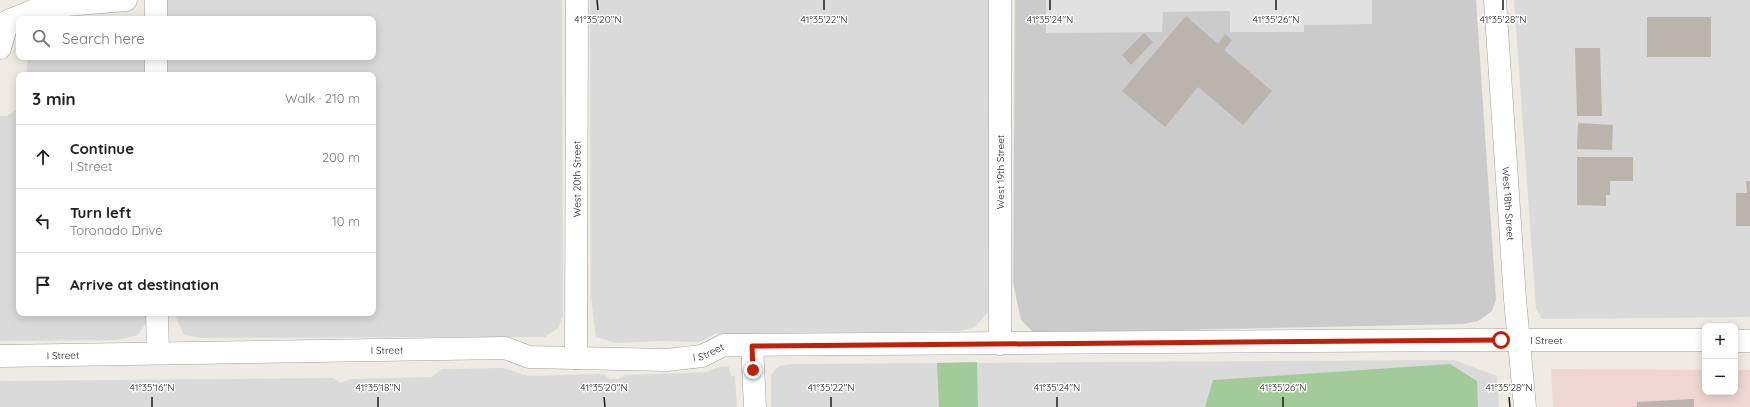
<!DOCTYPE html>
<html lang="en">
<head>
<meta charset="utf-8">
<style>
  :root { --surface:#fff; --page:#f2f2f2; --text:#202124; --muted:#757577; --line:#e0e0e0 }
  body { margin:0; font-family:Quicksand,sans-serif; background:var(--page); color:var(--text) }
  .controls { position:absolute; right:12px; bottom:12px; display:grid; overflow:hidden; border-radius:8px; box-shadow:0 2px 10px #0003 }
  .controls button { width:36px; height:36px; display:grid; place-items:center; padding:0; border:0; border-bottom:1px solid var(--line); background:var(--surface); color:var(--text); font:20px sans-serif }
  .stop { position:absolute; width:12px; height:12px; margin:-9px; border:3px solid #c01f09; border-radius:50%; background:#fff }
  .stop.end { background:#c01f09; border-color:#fff; box-shadow:0 1px 4px #0008 }
  .list { margin:0; padding:0; list-style:none }
  h2 { display:flex; justify-content:space-between; align-items:center; height:52px; margin:0; padding:0 16px; font-size:17px }
  h2 small { font-size:13px; font-weight:400; color:var(--muted) }
  .list li { display:grid; grid-template-columns:26px 1fr auto; gap:12px; align-items:center; box-sizing:border-box; height:64px; padding:0 16px; border-top:1px solid var(--line) }
  .list b { display:block; font-size:15px; white-space:nowrap }
  .list p { margin:0; font-size:13px; white-space:nowrap; color:var(--muted) }
  .list em { font-size:13px; font-style:normal; color:var(--muted) }
  .icon { flex:none; width:22px; height:22px; fill:none; stroke:currentColor; stroke-width:2; stroke-linecap:round; stroke-linejoin:round }
  .map { position:relative; flex:none; width:1750px; height:407px; overflow:hidden }
  .search { position:absolute; background:var(--surface); box-shadow:0 2px 10px #0003; left:16px; top:16px; width:360px; height:44px; display:flex; align-items:center; gap:10px; box-sizing:border-box; padding:0 14px; border-radius:8px; color:var(--muted); font-size:15px }
  .panel { position:absolute; background:var(--surface); box-shadow:0 2px 10px #0003; left:16px; top:72px; width:360px; height:244px; border-radius:8px }
  .map>svg:first-child { display:block }
  .residential { fill:#dbdada }
  .commercial { fill:#eed7d2 }
  .religious { fill:#cbcbcb }
  .forest { fill:#a2cb99 }
  .parking { fill:#e1e1e1 }
  .building { fill:#bab4ad }
  .lines { fill:none; stroke-linecap:round; stroke-linejoin:round }
  .minor-casing { stroke:#a1a1a1; stroke-width:23 }
  .minor { stroke:#fff; stroke-width:22 }
  .route { stroke:#c01f09; stroke-width:5 }
  .ticks { fill:none; stroke:#1d1d1d; stroke-width:1.5 }
  .labels { text-anchor:middle; stroke-width:3; stroke-linejoin:round; paint-order:stroke }
  .street-label { font-size:10px; fill:#1d1d1d; stroke:#fff }
  .ticks-label { font-size:10px; text-anchor:middle; fill:#1d1d1d; stroke:#fff; stroke-width:3; stroke-linejoin:round; paint-order:stroke }
</style>
</head>
<body>
<div class="map">
<svg width="1750" height="407" viewBox="0 0 1750 407">
  <rect width="100%" height="100%" fill="#edebe3"/>
  <!-- residential -->
  <g class="residential">
    <path d="M165 0H562L563 316 558 328 545 337 202 338 184 335 174 313H373V75H167L166 57H373V19H166Z"/>
    <path d="M590 0H989L988 312 975 327 960 331 714 334 700 342 662 341 616 343 596 337 591 297Z"/>
    <path d="M1514 0H1750V317L1542 319 1536 309Z"/>
    <path d="M28 57H145L146 75H26Z"/>
    <path d="M19 108V313H150V317L138 335 116 340 0 341V116H7Z"/>
    <path d="M1454 360 1497 376 1499 407H771V375L779 366 792 364Z"/>
    <path d="M722 366 729 367 731 376H735L737 407H0V381L333 378 341 383 350 379 432 377 442 369 503 368 528 376 604 374 609 379H618L625 375 707 372Z"/>
  </g>
  <!-- commercial -->
  <path class="commercial" d="M1551 369 1705 370V392H1735V370H1750V407H1553Z"/>
  <!-- religious -->
  <path class="religious" d="M1015 0H1476L1496 299 1492 311 1478 321 1463 324 1034 333 1021 320 1013 283Z"/>
  <!-- forest -->
  <g class="forest">
    <path d="M977 362 978 407H939L937 363Z"/>
    <path d="M1450 364 1477 381 1478 407H1205L1213 380Z"/>
  </g>
  <!-- parking -->
  <path class="parking" d="M1046 0H1372V24L1304 25V32H1230V11L1163 12 1162 32 1046 33Z"/>
  <!-- building -->
  <g class="building">
    <path d="M1186 16 1218 44 1225 34 1232 40 1224 50 1272 91 1243 125 1198 87 1165 127 1122 91Z"/>
    <rect x="1647" y="17" width="64" height="40"/>
    <path d="M1144 33 1153 42 1131 65 1122 55Z"/>
    <path d="M1575 48H1600L1602 116H1577Z"/>
    <path d="M1578 123 1613 125 1612 150 1577 149Z"/>
    <path d="M1577 157H1633V181H1610V195H1606V206L1577 205Z"/>
    <path d="M1746 181H1750V226H1736V193H1747Z"/>
    <path d="M1694 399V407H1637V402Z"/>
  </g>
  <g class="lines">
    <defs>
      <g id="minor">
        <path d="M156 0V19"/>
        <path d="M1000 0V344"/>
        <path id="s1" d="M1495 0 1515 299 1525 407"/>
        <path d="M0 48 8 21 42 7 126 0"/>
        <path d="M156 57V75"/>
        <path d="M157 313 158 353"/>
        <path d="M1735 341H1750"/>
        <path d="M752 345 755 407"/>
        <path id="s2" d="M0 356 505 348 529 357 667 360 702 356 724 345 1477 340H1705"/>
        <path id="s3" d="M576 358 577 0"/>
      </g>
    </defs>
    <!-- minor casing -->
    <use href="#minor" class="minor-casing"/>
    <!-- minor -->
    <use href="#minor" class="minor"/>
  </g>
  <g class="lines">
    <!-- route -->
    <path class="route" d="M753 370 752 346 1501 340"/>
  </g>
  <!-- ticks -->
  <path class="ticks" d="M597 0 598 10M824 0V10M1050 0V10M1276 0V10M1503 0V10M152 397V407M378 397V407M604 397 605 407M831 397V407M1057 397V407M1283 397V407M1509 397 1510 407"/>
  <g class="labels">
    <!-- street labels -->
    <g class="street-label">
      <text transform="translate(1000 172) rotate(-90)" y="4">West 19th Street</text>
      <text dy="4" stroke="none"><textPath href="#s3" startOffset="179">West 20th Street</textPath></text>
      <text dy="4" stroke="none"><textPath href="#s1" startOffset="204">West 18th Street</textPath></text>
      <text dy="4" stroke="none"><textPath href="#s2" startOffset="1551">I Street</textPath></text>
      <text dy="4" stroke="none"><textPath href="#s2" startOffset="387">I Street</textPath></text>
      <text dy="4" stroke="none"><textPath href="#s2" startOffset="711">I Street</textPath></text>
      <text dy="4" stroke="none"><textPath href="#s2" startOffset="63">I Street</textPath></text>
    </g>
  </g>
  <g class="ticks-label">
    <text x="598" y="23">41°35'20"N</text>
    <text x="824" y="23">41°35'22"N</text>
    <text x="1050" y="23">41°35'24"N</text>
    <text x="1276" y="23">41°35'26"N</text>
    <text x="1503" y="23">41°35'28"N</text>
    <text x="152" y="391">41°35'16"N</text>
    <text x="378" y="391">41°35'18"N</text>
    <text x="604" y="391">41°35'20"N</text>
    <text x="831" y="391">41°35'22"N</text>
    <text x="1057" y="391">41°35'24"N</text>
    <text x="1283" y="391">41°35'26"N</text>
    <text x="1509" y="391">41°35'28"N</text>
  </g>
</svg>
<div class="controls">
<button>+</button>
<button>−</button>
</div>
<div class="stop" style="left:1501px;top:340px"></div>
<div class="stop end" style="left:753px;top:370px"></div>
<div class="search"><svg class="icon" aria-label="search" viewBox="0 0 24 24"><circle cx="10" cy="10" r="6"/><path d="M15 15l6 6"/></svg>Search here</div>
<section class="panel">
<h2>3 min<small>Walk · 210 m</small></h2>
<ul class="list">
<li><svg class="icon" aria-label="ahead" viewBox="0 0 24 24"><path d="M12 20V5M6 11l6-6 6 6"/></svg><div><b>Continue</b><p>I Street</p></div><em>200 m</em></li>
<li><svg class="icon" aria-label="left" viewBox="0 0 24 24"><path d="M17 20v-9H6M10 6l-5 5 5 5"/></svg><div><b>Turn left</b><p>Toronado Drive</p></div><em>10 m</em></li>
<li><svg class="icon" aria-label="arrive" viewBox="0 0 24 24"><path d="M6 21V4h12l-3 4 3 4H6"/></svg><div><b>Arrive at destination</b></div></li>
</ul>
</section>
</div>
</body>
</html>
